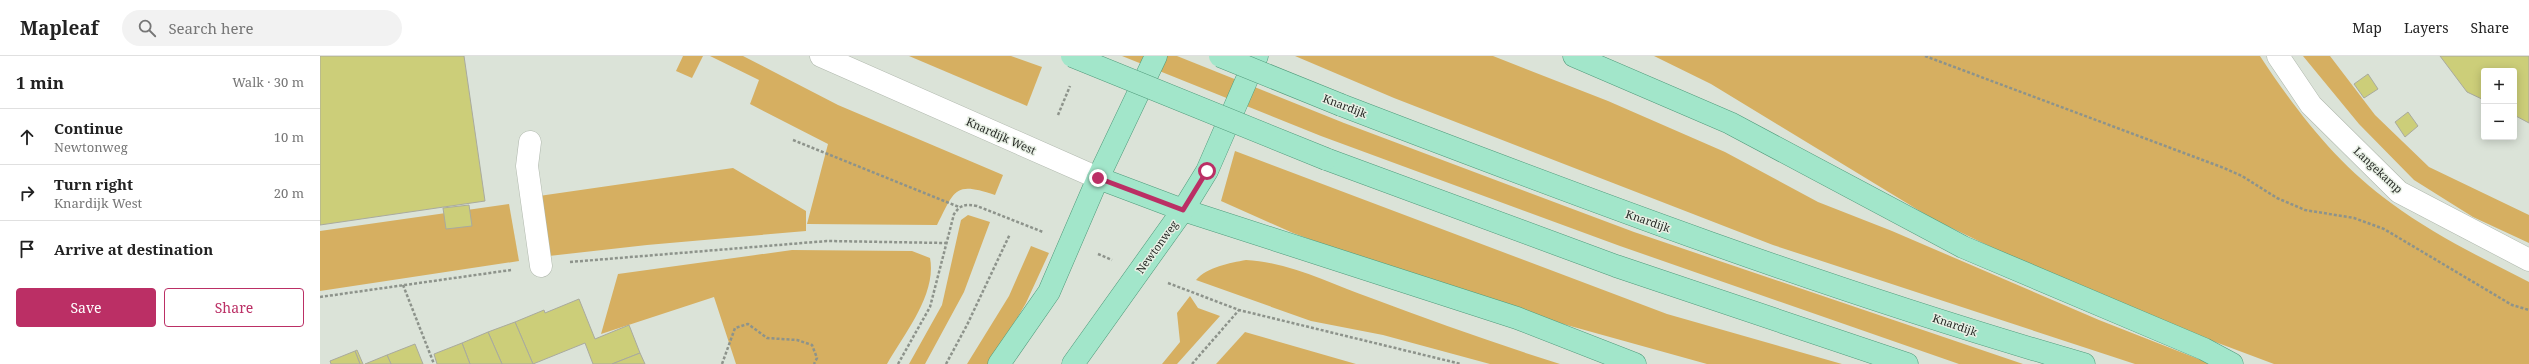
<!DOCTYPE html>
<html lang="en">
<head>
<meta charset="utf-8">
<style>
  :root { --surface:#fff; --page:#f2f2f2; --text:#222; --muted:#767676; --line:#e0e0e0; --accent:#bb2f65 }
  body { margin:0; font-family:"Noto Serif",serif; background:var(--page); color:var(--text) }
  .controls { position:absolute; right:12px; top:12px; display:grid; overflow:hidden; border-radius:4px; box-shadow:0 2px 10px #0003 }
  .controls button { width:36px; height:36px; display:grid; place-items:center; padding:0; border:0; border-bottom:1px solid var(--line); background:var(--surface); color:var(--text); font:20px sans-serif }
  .stop { position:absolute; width:12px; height:12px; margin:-9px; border:3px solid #bb2f65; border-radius:50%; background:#fff }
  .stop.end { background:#bb2f65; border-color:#fff; box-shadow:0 1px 4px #0008 }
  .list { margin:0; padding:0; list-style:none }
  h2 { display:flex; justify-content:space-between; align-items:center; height:52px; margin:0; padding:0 16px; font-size:17px }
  h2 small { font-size:13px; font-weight:400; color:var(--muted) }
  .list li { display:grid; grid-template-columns:26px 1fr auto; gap:12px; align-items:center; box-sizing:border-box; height:56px; padding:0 16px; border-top:1px solid var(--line) }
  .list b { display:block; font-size:15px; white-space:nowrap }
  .list p { margin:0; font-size:13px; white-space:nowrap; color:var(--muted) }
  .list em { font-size:13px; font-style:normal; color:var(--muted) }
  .actions { display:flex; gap:8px; padding:12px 16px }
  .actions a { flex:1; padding:9px 0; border:1px solid var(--accent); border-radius:4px; text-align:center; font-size:14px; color:var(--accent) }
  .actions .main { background:var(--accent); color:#fff }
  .icon { flex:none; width:22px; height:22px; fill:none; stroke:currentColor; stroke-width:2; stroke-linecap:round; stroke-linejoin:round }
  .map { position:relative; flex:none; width:2209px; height:308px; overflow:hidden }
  header { display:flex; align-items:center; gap:24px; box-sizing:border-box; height:56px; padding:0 20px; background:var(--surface); border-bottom:1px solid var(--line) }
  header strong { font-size:19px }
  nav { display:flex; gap:22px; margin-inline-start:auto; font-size:14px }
  .search { width:280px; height:36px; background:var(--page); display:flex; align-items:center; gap:10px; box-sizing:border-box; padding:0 14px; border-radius:22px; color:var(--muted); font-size:15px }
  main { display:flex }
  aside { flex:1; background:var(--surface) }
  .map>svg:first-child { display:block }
  .green { fill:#d6af61 }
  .building { fill:#ccce79; stroke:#a9aa9e }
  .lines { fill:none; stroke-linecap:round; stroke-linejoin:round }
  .minor-casing { stroke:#b0b8ad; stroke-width:23 }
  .major-casing { stroke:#4f9a7a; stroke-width:23 }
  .path { stroke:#8d938b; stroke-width:2.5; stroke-dasharray:3 2; stroke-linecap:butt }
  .minor { stroke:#fff; stroke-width:22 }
  .major { stroke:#a2e6ca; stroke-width:22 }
  .major-bridge-casing { stroke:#4f9a7a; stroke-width:23; stroke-linecap:butt }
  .major-bridge { stroke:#a2e6ca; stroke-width:22 }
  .route { stroke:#bb2f65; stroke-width:5 }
  .labels { text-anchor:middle; stroke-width:3; stroke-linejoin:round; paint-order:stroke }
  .street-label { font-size:11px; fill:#282b27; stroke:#e8f0e5 }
</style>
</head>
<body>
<header>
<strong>Mapleaf</strong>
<div class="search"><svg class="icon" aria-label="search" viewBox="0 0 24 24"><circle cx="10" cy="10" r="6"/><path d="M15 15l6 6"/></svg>Search here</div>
<nav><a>Map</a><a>Layers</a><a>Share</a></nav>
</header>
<main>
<aside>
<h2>1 min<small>Walk · 30 m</small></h2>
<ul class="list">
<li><svg class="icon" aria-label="ahead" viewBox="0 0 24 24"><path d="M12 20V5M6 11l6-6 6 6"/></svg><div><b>Continue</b><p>Newtonweg</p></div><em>10 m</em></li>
<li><svg class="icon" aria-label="right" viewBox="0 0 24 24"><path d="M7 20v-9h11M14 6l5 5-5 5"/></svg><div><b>Turn right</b><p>Knardijk West</p></div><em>20 m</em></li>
<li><svg class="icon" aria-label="arrive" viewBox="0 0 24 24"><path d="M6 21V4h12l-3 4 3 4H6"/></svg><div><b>Arrive at destination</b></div></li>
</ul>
<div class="actions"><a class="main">Save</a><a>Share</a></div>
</aside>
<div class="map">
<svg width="2209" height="308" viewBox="0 0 2209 308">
  <rect width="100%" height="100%" fill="#dbe3d8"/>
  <!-- green -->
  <g class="green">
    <path d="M363 0H383L372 22 356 15Z"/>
    <path d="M390 0H423L518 49 683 119 675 139C634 125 635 134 617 169L487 168 508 88 430 48 439 24Z"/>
    <path d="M589 0H691L722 11 707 50Z"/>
    <path d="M802 0H857L1024 67 1314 176 1703 308H1639L1300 190 1001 80Z"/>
    <path d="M975 0H1173L1288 45 1405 96 1498 146 1572 175 1779 264 1891 308H1815L1453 189 1074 42Z"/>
    <path d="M1334 0H1940C1976 55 2018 109 2071 147 2114 179 2162 202 2209 226V308H1954L1826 260 1719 214 1613 163 1391 28Z"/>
    <path d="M1983 0H2010L2055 59 2109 111 2209 159V187L2153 161 2094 124 2039 68Z"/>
    <path d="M915 95 1347 258 1522 308H1387L1225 263 1095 222 973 177 901 145Z"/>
    <path d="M413 112 486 155V175L327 189 220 201 212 141Z"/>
    <path d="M189 148 199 205 0 235V175Z"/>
    <path d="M648 159 670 166 644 236 605 308H589L622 249 641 164Z"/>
    <path d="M711 190 729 197 706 247 670 308H647L689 240Z"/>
    <path d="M472 194 592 195 610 202C617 238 584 278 567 308H416L394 241 281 278 298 218Z"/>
    <path d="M926 204C969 206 1011 228 1051 242 1113 265 1176 288 1240 308H1170L1063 279 991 265 876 224C887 211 910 207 926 204Z"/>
    <path d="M870 240 878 252 900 260 857 308H842L860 286 857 257Z"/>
    <path d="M925 276 1036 308H896Z"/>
  </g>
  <!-- building -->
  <g class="building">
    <path d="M0 0H144L165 145 0 169Z"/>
    <path d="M2120 0H2209V67L2194 59V15H2164V44L2147 36Z"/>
    <path d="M2048 18 2058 33 2044 42 2034 28Z"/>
    <path d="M2088 56 2098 70 2085 81 2075 66Z"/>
    <path d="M149 149 152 170 126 173 123 152Z"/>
    <path d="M259 243 275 283 309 269 320 297 292 308H273L265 287 213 308 195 266 224 254 225 257Z"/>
    <path d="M195 266 213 308H182L168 276Z"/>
    <path d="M168 276 182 308H150L142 287Z"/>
    <path d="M142 287 150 308H117L114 298Z"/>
    <path d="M95 288 103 308H71L67 299Z"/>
    <path d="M37 294 43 308H40L35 295Z"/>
    <path d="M35 295 40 308H11L10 305Z"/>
    <path d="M320 297 325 308H292Z"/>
    <path d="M67 299 71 308H45Z"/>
  </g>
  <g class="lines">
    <defs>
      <g id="minor">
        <path d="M501 0 778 122"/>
        <path d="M1958 0 1991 49 2079 136 2209 204"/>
        <path d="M210 86 207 110 221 210"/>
      </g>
      <g id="major">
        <path d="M1254 0 1410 67 1643 191 1884 293 1912 308"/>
        <path d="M1021 49C1266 143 1512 236 1764 308"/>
        <path d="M1006 103 1296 210 1587 308"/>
        <path d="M778 122 863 154 1197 262 1315 308"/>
        <path d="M679 308 729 236 778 122 836 0"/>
        <path d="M753 308 863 154 887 115 937 0"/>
      </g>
    </defs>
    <!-- minor casing -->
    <use href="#minor" class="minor-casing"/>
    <!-- major casing -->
    <use href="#major" class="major-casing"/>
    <!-- path -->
    <g class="path">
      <path d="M1605 0 1904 112 1922 120 1957 142 1985 154 2034 162 2064 173 2192 249 2209 254"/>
      <path d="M738 59 750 30"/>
      <path d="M473 84 639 151"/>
      <path d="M778 198 792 204"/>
      <path d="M250 206 507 185 626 187"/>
      <path d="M848 227 919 254 1141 308"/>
      <path d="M83 229 114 308"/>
      <path d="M0 241 191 214"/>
      <path d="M402 308 415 272 428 268 447 282 477 284 492 289 497 302 494 308"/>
      <path d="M578 308 610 251 634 158C641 148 646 148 657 150L723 176"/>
      <path d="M626 308 647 269 690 178"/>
      <path d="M872 308 919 254"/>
    </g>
    <!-- minor -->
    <use href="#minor" class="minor"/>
    <!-- major -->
    <use href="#major" class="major"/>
    <defs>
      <g id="major-bridge">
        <path d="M752 0 1006 103"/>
        <path d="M900 0 1021 49"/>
      </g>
    </defs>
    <!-- major-bridge casing -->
    <use href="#major-bridge" class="major-bridge-casing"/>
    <!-- major-bridge -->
    <use href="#major-bridge" class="major-bridge"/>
  </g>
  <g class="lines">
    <!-- route -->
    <path class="route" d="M778 122 863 154 887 115"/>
  </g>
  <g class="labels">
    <!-- street labels -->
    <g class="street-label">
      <text transform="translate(1025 50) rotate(21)" y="4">Knardijk</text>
      <text transform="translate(681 80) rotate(24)" y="4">Knardijk West</text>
      <text transform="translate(2058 114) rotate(43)" y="4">Langekamp</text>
      <text transform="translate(1328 165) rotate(19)" y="4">Knardijk</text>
      <text transform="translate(837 191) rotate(-54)" y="4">Newtonweg</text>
      <text transform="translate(1635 269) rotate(19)" y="4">Knardijk</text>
    </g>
  </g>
</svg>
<div class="controls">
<button>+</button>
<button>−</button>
</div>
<div class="stop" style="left:887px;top:115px"></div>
<div class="stop end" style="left:778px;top:122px"></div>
</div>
</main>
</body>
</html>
